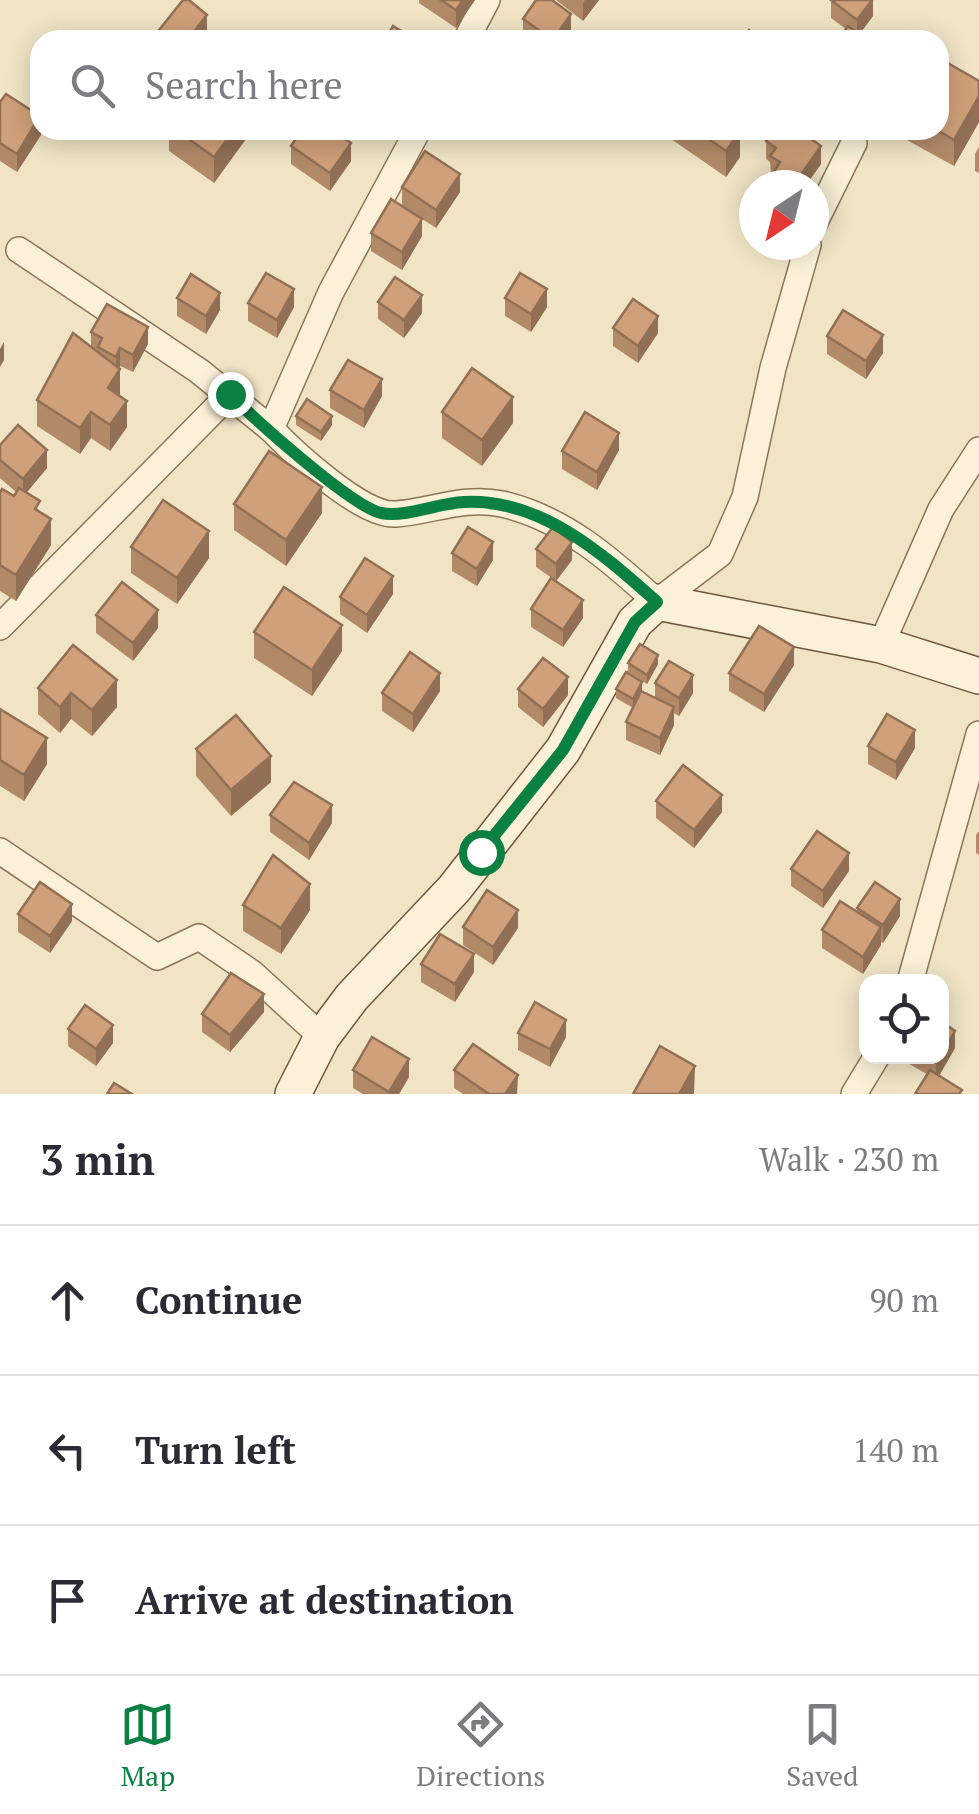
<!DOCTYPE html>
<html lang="en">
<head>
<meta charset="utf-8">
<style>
  :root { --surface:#fff; --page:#f7f7f7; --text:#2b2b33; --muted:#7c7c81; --line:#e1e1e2; --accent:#0b8043 }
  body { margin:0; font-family:"PT Serif",serif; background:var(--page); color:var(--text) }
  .controls { position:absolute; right:30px; bottom:30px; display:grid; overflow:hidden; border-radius:20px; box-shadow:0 5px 25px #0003 }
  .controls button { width:90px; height:90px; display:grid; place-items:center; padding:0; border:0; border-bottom:2px solid var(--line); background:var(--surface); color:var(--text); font:50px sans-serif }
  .compass { position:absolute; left:739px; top:170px; width:90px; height:90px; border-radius:50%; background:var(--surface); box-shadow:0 5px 25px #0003; rotate:215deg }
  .stop { position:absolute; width:30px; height:30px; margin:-22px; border:8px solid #0b8043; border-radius:50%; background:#fff }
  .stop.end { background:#0b8043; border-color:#fff; box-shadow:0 2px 10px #0008 }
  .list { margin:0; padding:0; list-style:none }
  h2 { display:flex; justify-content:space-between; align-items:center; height:130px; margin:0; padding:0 40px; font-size:42px }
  h2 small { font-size:32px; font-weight:400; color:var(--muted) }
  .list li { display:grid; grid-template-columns:65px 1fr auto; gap:30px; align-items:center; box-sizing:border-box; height:150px; padding:0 40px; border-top:2px solid var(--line) }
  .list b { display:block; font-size:38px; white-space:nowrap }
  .list em { font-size:32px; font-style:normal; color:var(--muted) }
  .icon { flex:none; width:55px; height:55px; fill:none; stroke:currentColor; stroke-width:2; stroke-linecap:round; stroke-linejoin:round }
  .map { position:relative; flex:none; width:979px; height:1094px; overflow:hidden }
  .search { position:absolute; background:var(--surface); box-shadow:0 5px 25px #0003; left:30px; right:30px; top:30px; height:110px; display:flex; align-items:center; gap:25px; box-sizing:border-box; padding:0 35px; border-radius:30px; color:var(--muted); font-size:38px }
  .sheet { height:580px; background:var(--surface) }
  nav { display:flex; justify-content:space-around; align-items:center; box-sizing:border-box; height:140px; border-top:2px solid var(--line); background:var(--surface); font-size:28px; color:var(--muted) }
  nav a { display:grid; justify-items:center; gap:5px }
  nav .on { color:var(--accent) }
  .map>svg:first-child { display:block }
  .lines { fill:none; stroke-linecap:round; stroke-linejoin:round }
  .street-casing { stroke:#8b765a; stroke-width:28 }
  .secondary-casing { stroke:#6d573d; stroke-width:38 }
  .street { stroke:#faf1d8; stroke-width:25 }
  .secondary { stroke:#faf1d8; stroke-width:35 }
  .wall { fill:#b28a68 }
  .shaded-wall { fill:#917055 }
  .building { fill:#cfa079; stroke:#917055; stroke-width:2.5 }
  .route { stroke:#0b8043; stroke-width:12 }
</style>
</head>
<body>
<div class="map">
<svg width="979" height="1094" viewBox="0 0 979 1094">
  <rect width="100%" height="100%" fill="#f0e4c5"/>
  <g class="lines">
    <defs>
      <g id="street">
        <path d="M466 40 487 0"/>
        <path d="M418 130 331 292 271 429C294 453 363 517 396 514 433 511 464 496 502 504 564 518 612 561 657 602L720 554 745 497 773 368 808 245"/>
        <path d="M814 224 854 143"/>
        <path d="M19 250 199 371 271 429"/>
        <path d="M0 627 230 394"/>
        <path d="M881 645 941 509 979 450"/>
        <path d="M0 851 157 957 199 937 252 973 322 1037"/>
        <path d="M910 982 979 734"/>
        <path d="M854 1094 877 1056"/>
      </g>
      <path id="secondary" d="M293 1094 322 1037 352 997 454 889 563 750 635 622 657 602 881 645 979 676"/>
    </defs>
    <!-- street casing -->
    <use href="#street" class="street-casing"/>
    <!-- secondary casing -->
    <use href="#secondary" class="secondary-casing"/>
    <!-- street -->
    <use href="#street" class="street"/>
    <!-- secondary -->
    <use href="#secondary" class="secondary"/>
  </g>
  <!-- wall -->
  <g class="wall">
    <path d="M419 0H475L456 28 419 3Z"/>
    <path d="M556 0H599L583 21Z"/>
    <path d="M831 0H873V16L859 35 846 29 831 18Z"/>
    <path d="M523 19 571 32 565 40H528L523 36Z"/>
    <path d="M159 30 207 33 202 40H159Z"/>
    <path d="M979 81V122L954 166 896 134V130H939Z"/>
    <path d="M0 102 41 130V135L17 172 0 161Z"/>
    <path d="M169 130H251V132L214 183 169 151Z"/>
    <path d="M671 130H740V157L726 177 671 139Z"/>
    <path d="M809 130V137L821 164 806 185H772L770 162 766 159V141L779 136Z"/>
    <path d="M291 146 351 161 330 191 291 164Z"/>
    <path d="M979 147V173L975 171V154Z"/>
    <path d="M402 187 460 192 436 228 422 219V236L402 270 371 251V233L417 215 402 205Z"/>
    <path d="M177 298 220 310 206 334 177 316Z"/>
    <path d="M505 298 547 307 531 332 505 316Z"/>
    <path d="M378 302 422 313 404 338 378 319Z"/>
    <path d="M248 303 294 307 277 338 248 321Z"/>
    <path d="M613 328 658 333 638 363 613 346Z"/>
    <path d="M91 332 148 344 133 372 120 366 119 368 120 396 127 427 110 451 91 438 80 454 37 426V400L91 347Z"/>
    <path d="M827 336 883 353 866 379 827 354Z"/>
    <path d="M330 390 382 396 364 428 330 408Z"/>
    <path d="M442 412 513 423 482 466 442 438Z"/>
    <path d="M296 416 332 425 321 441 296 425Z"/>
    <path d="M0 445 47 468 26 493 40 512 51 545 16 601 0 591V493L14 496 16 492 0 478Z"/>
    <path d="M619 450 597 490 562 469V451Z"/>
    <path d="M234 504 322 513 286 566 234 530Z"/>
    <path d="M131 547 209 558 177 604 131 573Z"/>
    <path d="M536 549 572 560 556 581 536 567Z"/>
    <path d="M452 553 493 560 477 586 452 571Z"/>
    <path d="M393 594 367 633 340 614V597Z"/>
    <path d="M531 609 583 618 563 647 531 627Z"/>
    <path d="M96 615 158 628 133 661 96 633Z"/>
    <path d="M254 632 342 651 312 696 254 658Z"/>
    <path d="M628 663 658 664 647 684 628 672Z"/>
    <path d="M794 665 764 712 729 691V673Z"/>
    <path d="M117 680V707L92 736 71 719 60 733 38 714V688Z"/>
    <path d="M655 683 693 693 679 716 674 713V725L660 755 626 740V722L633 708 616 698V689L642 692 655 698Z"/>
    <path d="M518 689 568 695 543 727 518 707Z"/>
    <path d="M440 691 413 732 382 711V693Z"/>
    <path d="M0 709 47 764 24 801 0 786Z"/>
    <path d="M868 746 915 748 896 780 868 764Z"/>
    <path d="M196 749 271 782 231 816 196 776Z"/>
    <path d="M656 801 722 812 694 848 656 818Z"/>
    <path d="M270 815 332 823 309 860 270 832Z"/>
    <path d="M979 831V855L976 853V835Z"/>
    <path d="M791 869 849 871 823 908 791 886Z"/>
    <path d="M243 905 310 910 281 954 243 931Z"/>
    <path d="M857 908 900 916 883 943 881 942V945L863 974 822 948V930L857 912Z"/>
    <path d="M18 914 72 921 50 953 18 932Z"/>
    <path d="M463 927 518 928 493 965 463 945Z"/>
    <path d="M421 964 474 972 455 1002 421 982Z"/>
    <path d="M264 1012 230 1052 202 1032V1014Z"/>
    <path d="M68 1029 113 1043 96 1066 68 1046Z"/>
    <path d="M518 1033 566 1037 550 1067 518 1050Z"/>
    <path d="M955 1048 939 1076 962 1094 902 1060V1056H942Z"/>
    <path d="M353 1070 409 1077 399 1094H363L353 1088Z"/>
    <path d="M454 1070 518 1093 517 1094H463L454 1088Z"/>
  </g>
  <!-- shaded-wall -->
  <g class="shaded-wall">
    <path d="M463 0H475L456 28V10Z"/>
    <path d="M585 0H599L583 21V3Z"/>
    <path d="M872 0H873V16L857 37V20Z"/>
    <path d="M571 14V32L565 40H553Z"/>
    <path d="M207 15V33L202 40H187Z"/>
    <path d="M979 96V122L954 166V140Z"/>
    <path d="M40 119 41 135 17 172V154Z"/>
    <path d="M234 130H251V132L214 183V157Z"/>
    <path d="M740 131V157L726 177V151Z"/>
    <path d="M351 143V161L330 191V173Z"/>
    <path d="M821 146V164L806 185H798V179Z"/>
    <path d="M460 174V192L436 228V210Z"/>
    <path d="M422 219V236L402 270V252Z"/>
    <path d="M294 289V307L277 338V320Z"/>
    <path d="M547 289V307L531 332V314Z"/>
    <path d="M220 293V310L206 334V316Z"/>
    <path d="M422 295V313L404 338V320Z"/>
    <path d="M658 316V333L638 363V346Z"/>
    <path d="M148 327V344L133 372V355Z"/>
    <path d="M883 335V353L866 379V361Z"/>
    <path d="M4 342V360L0 367V349Z"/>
    <path d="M120 348V366L116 374V357Z"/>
    <path d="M120 369V395L108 414V388Z"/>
    <path d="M382 379V396L364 428V410Z"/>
    <path d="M513 397V423L482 466V440Z"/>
    <path d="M127 401V427L110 451V425Z"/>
    <path d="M91 412V438L80 454V428Z"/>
    <path d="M332 416V425L321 441V432Z"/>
    <path d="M619 433V450L597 490V472Z"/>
    <path d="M47 450V468L23 497V479Z"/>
    <path d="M322 487V513L286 566V540Z"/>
    <path d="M51 519V545L16 601V575Z"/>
    <path d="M209 531V558L177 604V578Z"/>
    <path d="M493 542V560L477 586V569Z"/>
    <path d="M572 542V560L556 581V564Z"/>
    <path d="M393 576V594L367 633V615Z"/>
    <path d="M583 600V618L563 647V630Z"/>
    <path d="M158 610V628L133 661V643Z"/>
    <path d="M342 625V651L312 696V670Z"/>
    <path d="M794 647V665L764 712V694Z"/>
    <path d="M658 655V664L647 684V675Z"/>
    <path d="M440 673V691L413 732V714Z"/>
    <path d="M693 675V693L679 716V698Z"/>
    <path d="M568 677V695L543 727V709Z"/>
    <path d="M117 680V707L92 736V710Z"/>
    <path d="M642 682V691L633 708V699Z"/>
    <path d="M71 693V719L60 733V707Z"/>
    <path d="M674 707V725L660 755V738Z"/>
    <path d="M915 730V748L896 780V762Z"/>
    <path d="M47 738V764L24 801V775Z"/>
    <path d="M271 756V782L231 816V790Z"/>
    <path d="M722 795V812L694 848V830Z"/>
    <path d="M332 805V823L309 860V843Z"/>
    <path d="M849 853V871L823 908V891Z"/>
    <path d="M310 884V910L281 954V928Z"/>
    <path d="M900 899V916L883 943V925Z"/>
    <path d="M72 904V921L50 953V936Z"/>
    <path d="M518 910V928L493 965V947Z"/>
    <path d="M881 927V945L863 974V957Z"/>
    <path d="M474 954V972L455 1002V984Z"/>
    <path d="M264 994V1012L230 1052V1035Z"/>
    <path d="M566 1020V1037L550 1067V1049Z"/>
    <path d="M113 1025V1043L96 1066V1049Z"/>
    <path d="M955 1031V1048L936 1081V1063Z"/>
    <path d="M409 1059V1077L399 1094H389Z"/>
    <path d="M695 1066 694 1094H679Z"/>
    <path d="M518 1075 517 1094H505Z"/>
  </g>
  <!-- building -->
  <g class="building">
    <path d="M183 0H189L207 15 187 40H171L159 30Z"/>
    <path d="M441 0H463L456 10Z"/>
    <path d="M536 0H552L571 14 553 40 523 19Z"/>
    <path d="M831 0H872L857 20Z"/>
    <path d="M393 26 416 40H385Z"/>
    <path d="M848 26 867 40H838Z"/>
    <path d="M749 30 763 40H742Z"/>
    <path d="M939 58 979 81V96L954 140 937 130H939Z"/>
    <path d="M6 94 40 116 17 154 0 143V102Z"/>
    <path d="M176 130H234L214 157Z"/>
    <path d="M302 130H332L351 143 330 173 291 146Z"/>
    <path d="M696 130H738L740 131 726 151Z"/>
    <path d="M783 130H805L803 133 821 146 798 179 793 175 786 185 772 175 780 162 770 156 776 148 766 141 773 131 779 136Z"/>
    <path d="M425 151 460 174 436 210 402 187Z"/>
    <path d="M391 199 422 219 402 252 371 233Z"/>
    <path d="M266 273 294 289 277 320 248 303Z"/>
    <path d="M520 273 547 289 531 314 505 298Z"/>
    <path d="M191 274 220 293 206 316 177 298Z"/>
    <path d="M395 277 422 295 404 320 378 302Z"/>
    <path d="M633 299 658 316 638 346 613 328Z"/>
    <path d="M107 304 148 327 133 355 120 348 116 357 98 347 102 338 91 332Z"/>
    <path d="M843 310 883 335 866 361 827 336Z"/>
    <path d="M73 333 120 369 108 388 127 401 110 425 91 412 80 428 37 400Z"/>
    <path d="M348 360 382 379 364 410 330 390Z"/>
    <path d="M472 368 513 397 482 440 442 412Z"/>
    <path d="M307 399 332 416 321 432 296 416Z"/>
    <path d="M585 412 619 433 597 472 562 451Z"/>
    <path d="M18 425 47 450 23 479 0 460V445Z"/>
    <path d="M269 451 322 487 286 540 234 504Z"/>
    <path d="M19 488 40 501 35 509 51 519 16 575 0 565V493L2 489 14 496Z"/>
    <path d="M163 500 209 531 177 578 131 547Z"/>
    <path d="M468 527 493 542 477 569 452 553Z"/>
    <path d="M553 527 572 542 556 564 536 549Z"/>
    <path d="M365 558 393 576 367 615 340 597Z"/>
    <path d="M551 578 583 600 563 630 531 609Z"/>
    <path d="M122 582 158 610 133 643 96 615Z"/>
    <path d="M284 587 342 625 312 670 254 632Z"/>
    <path d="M759 626 794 647 764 694 729 673Z"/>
    <path d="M640 644 658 655 647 675 628 663Z"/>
    <path d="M73 645 117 680 92 710 71 693 60 707 38 688Z"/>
    <path d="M410 652 440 673 413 714 382 693Z"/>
    <path d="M543 658 568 677 543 709 518 689Z"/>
    <path d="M669 661 693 675 679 698 655 683Z"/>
    <path d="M626 672 642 682 633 699 616 689Z"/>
    <path d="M641 691 674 707 660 738 626 722Z"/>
    <path d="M0 709 47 738 24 775 0 760Z"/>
    <path d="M887 714 915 730 896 762 868 746Z"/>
    <path d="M236 715 271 756 231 790 196 749Z"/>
    <path d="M683 765 722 795 694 830 656 801Z"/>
    <path d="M294 782 332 805 309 843 270 815Z"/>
    <path d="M817 831 849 853 823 891 791 869Z"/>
    <path d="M273 855 310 884 281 928 243 905Z"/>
    <path d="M40 882 72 904 50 936 18 914Z"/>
    <path d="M875 882 900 899 883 925 857 908Z"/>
    <path d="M487 890 518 910 493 947 463 927Z"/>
    <path d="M840 901 881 927 863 957 822 930Z"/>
    <path d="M440 934 474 954 455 984 421 964Z"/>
    <path d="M231 973 264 994 230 1035 202 1014Z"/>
    <path d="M535 1002 566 1020 550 1049 518 1033Z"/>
    <path d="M85 1005 113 1025 96 1049 68 1029Z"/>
    <path d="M942 1022 955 1031 942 1054Z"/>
    <path d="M372 1037 409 1059 389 1092 353 1070Z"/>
    <path d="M473 1044 518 1075 505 1094H489L454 1070Z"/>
    <path d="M660 1046 695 1066 679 1094H633Z"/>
    <path d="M925 1056H940L936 1063Z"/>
    <path d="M930 1070 962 1090 959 1094H915Z"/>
    <path d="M114 1083 132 1094H107Z"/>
  </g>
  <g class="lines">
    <!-- route -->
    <path class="route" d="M230 394C254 419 351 506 381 513 406 518 438 503 464 502 541 498 603 554 657 602L635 622 563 750 481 852"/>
  </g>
</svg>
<div class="controls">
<button><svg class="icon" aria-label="locate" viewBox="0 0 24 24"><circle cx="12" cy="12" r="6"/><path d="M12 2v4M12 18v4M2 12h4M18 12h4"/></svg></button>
</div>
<svg class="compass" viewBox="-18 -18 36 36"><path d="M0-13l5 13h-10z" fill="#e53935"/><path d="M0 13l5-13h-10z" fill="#7c7c81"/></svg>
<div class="stop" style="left:481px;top:852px"></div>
<div class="stop end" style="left:230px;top:394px"></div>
<div class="search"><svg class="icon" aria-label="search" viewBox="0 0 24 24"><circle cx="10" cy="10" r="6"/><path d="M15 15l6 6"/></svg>Search here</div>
</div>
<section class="sheet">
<h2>3 min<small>Walk · 230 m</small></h2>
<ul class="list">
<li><svg class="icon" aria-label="ahead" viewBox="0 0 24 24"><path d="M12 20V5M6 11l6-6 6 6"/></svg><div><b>Continue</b></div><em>90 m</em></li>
<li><svg class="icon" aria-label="left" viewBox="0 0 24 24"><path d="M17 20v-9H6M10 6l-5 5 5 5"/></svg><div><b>Turn left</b></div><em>140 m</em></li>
<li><svg class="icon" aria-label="arrive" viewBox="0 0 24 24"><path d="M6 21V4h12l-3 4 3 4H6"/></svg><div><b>Arrive at destination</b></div></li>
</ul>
</section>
<nav>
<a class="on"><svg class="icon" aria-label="map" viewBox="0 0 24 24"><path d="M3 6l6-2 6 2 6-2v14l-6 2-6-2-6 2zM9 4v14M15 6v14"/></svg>Map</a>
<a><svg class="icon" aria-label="directions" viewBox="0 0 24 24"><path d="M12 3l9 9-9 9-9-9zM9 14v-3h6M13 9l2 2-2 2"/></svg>Directions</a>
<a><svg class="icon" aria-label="saved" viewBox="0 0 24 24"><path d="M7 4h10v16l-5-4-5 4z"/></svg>Saved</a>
</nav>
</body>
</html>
